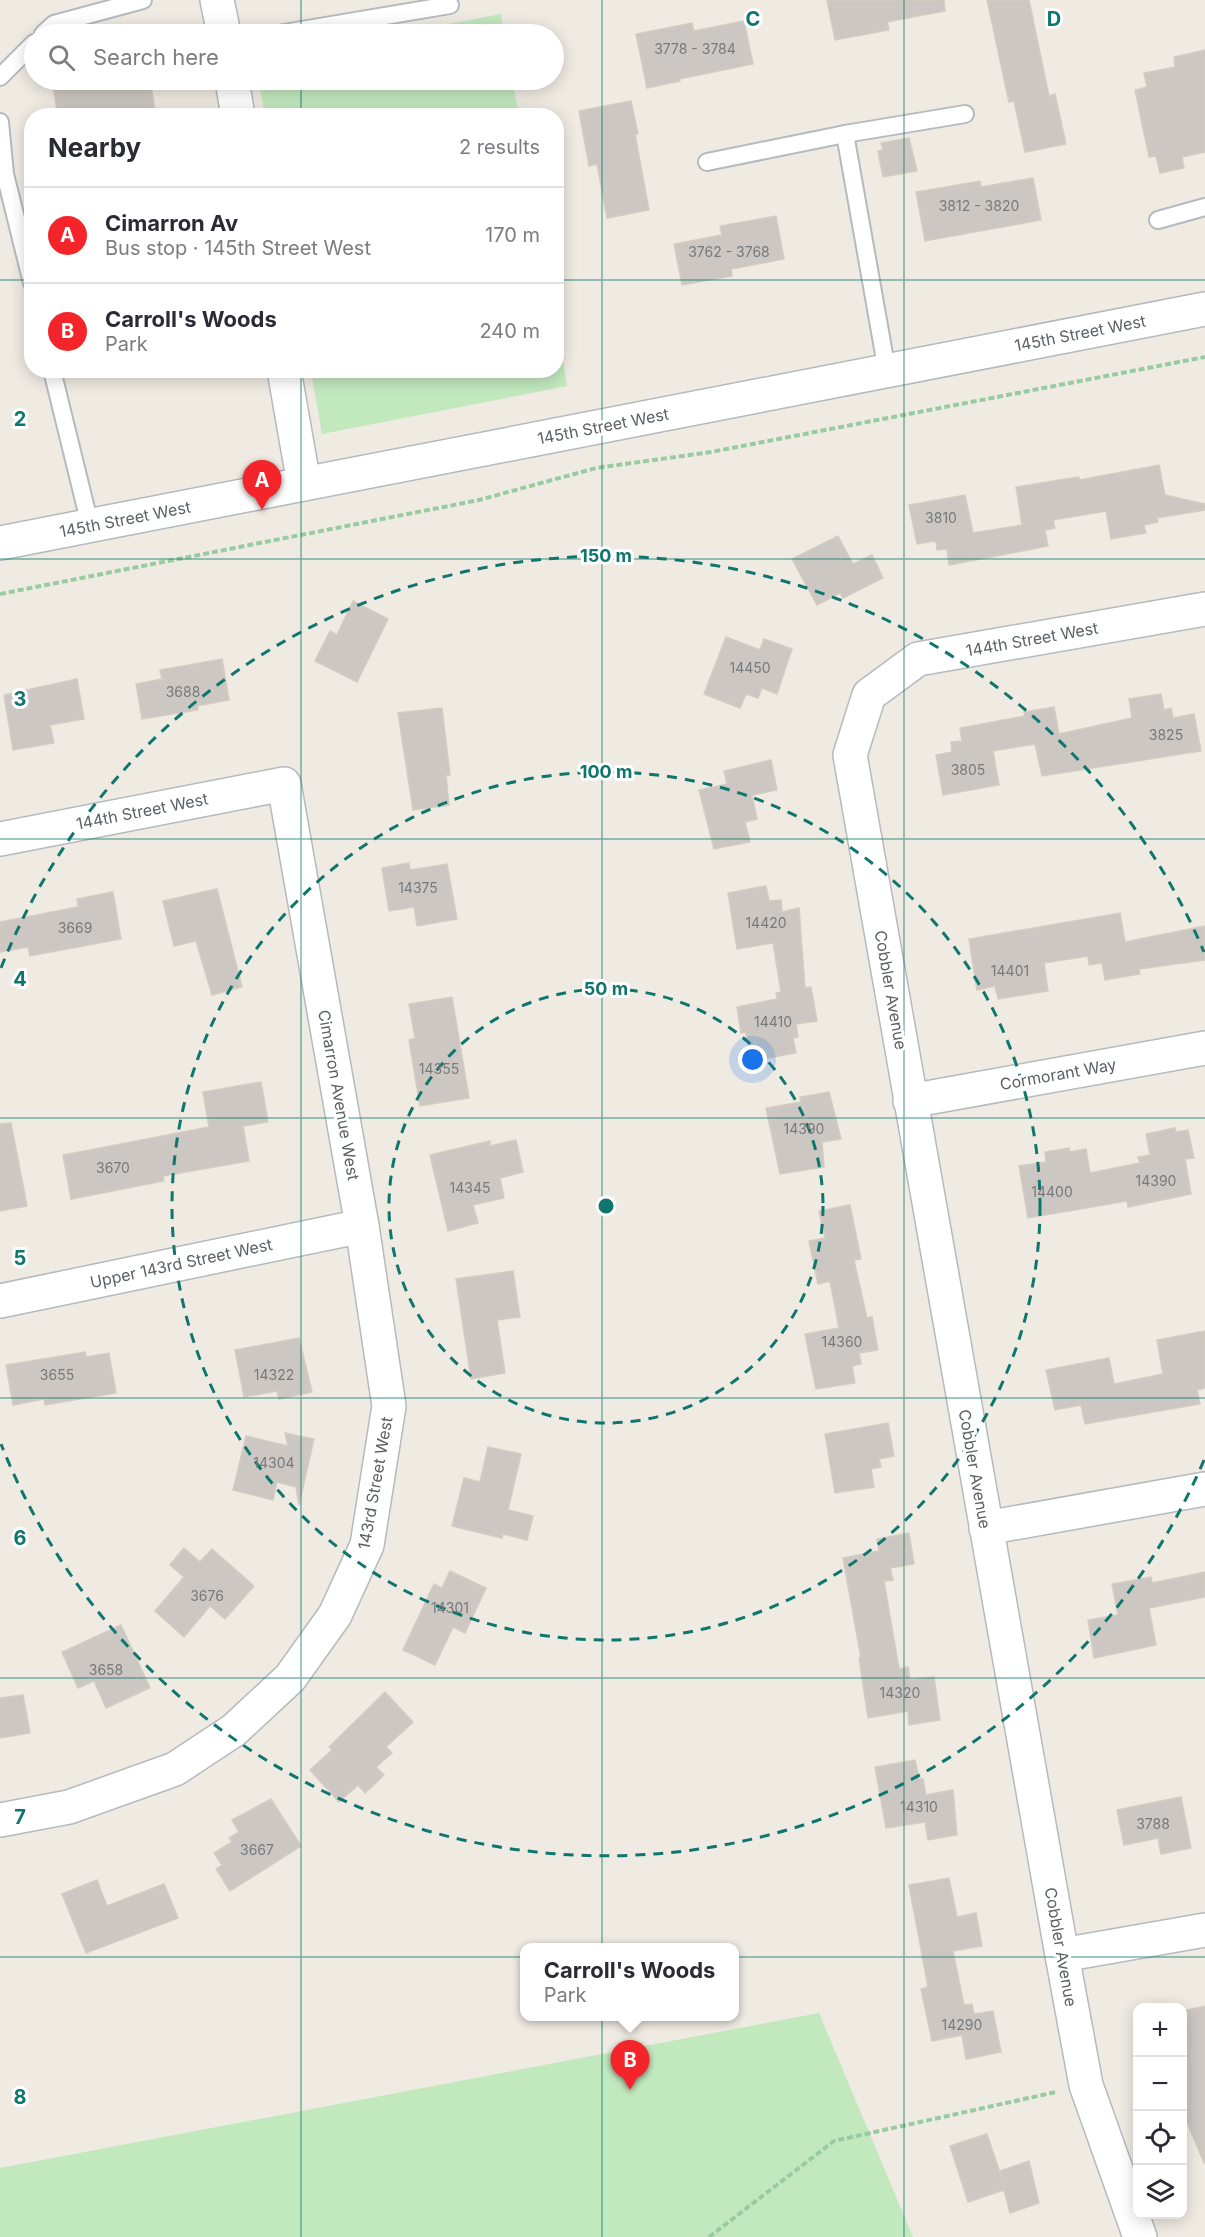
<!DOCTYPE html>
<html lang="en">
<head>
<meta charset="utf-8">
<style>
  :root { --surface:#fff; --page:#f2f2f3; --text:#2b2b33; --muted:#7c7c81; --line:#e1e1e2; --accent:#f3252a }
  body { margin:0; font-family:Inter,sans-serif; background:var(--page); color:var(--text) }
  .controls { position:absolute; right:18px; bottom:18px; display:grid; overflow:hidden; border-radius:12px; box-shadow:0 3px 15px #0003 }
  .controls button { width:54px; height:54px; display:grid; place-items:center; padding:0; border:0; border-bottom:2px solid var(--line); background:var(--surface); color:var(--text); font:30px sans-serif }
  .you { position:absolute; left:753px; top:1060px; width:21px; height:21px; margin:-15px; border:4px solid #fff; border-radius:50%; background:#1a73e8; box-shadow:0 0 0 9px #1a73e833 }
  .badge { display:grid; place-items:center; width:39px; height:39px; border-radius:50%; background:var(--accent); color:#fff; font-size:20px; font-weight:700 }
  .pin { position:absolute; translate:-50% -50px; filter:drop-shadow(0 2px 3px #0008) }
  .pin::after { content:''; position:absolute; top:32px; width:21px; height:18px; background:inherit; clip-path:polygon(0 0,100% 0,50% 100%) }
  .popup { position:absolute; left:520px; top:1943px; width:219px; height:78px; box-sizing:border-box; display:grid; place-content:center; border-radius:12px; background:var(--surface); filter:drop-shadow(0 2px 4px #0005); font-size:20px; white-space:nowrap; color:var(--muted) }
  .popup b { font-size:22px; color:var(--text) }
  .popup::after { content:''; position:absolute; left:50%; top:100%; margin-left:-12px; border:12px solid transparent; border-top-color:var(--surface) }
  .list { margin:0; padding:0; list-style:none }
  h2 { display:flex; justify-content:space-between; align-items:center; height:78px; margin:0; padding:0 24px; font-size:26px }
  h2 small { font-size:20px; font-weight:400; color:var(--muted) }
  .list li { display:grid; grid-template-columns:39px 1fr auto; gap:18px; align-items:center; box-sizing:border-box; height:96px; padding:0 24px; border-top:2px solid var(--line) }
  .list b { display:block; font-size:22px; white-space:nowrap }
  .list p { margin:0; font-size:20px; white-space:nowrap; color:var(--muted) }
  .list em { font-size:20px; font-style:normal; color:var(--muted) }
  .icon { flex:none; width:33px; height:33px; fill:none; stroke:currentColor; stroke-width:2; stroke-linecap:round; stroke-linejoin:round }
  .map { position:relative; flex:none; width:1205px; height:2237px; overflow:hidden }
  .search { position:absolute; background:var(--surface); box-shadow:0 3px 15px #0003; left:24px; top:24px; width:540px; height:66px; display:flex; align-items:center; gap:15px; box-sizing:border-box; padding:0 21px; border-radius:33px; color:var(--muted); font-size:22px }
  .panel { position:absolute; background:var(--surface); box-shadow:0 3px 15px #0003; left:24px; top:108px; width:540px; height:270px; border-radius:24px }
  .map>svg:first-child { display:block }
  .green { fill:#c2e8be }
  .building { fill:#ccc7c2; stroke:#d4ccc1; stroke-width:1.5 }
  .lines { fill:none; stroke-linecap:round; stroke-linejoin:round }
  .lane-casing { stroke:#b5babe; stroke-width:20 }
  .street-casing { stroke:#b5babe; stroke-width:36 }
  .secondary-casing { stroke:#b4b9be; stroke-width:36 }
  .path { stroke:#98cba1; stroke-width:4; stroke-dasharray:6 3; stroke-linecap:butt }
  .lane { stroke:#fff; stroke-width:16 }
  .street { stroke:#fff; stroke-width:33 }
  .secondary { stroke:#fff; stroke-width:33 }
  .grid { fill:none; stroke:#0f766e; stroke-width:1.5; stroke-opacity:0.55 }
  .ring { fill:none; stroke:#0f766e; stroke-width:3; stroke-dasharray:10 8 }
  .labels { text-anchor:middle; stroke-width:6; stroke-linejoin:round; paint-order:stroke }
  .number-label { font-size:14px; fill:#777a7c }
  .street-label { font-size:16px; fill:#5b6064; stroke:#fff }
  .grid-label { font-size:20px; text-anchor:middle; font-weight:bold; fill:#0f766e; stroke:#fff; stroke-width:6; stroke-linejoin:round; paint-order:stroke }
  .centre { fill:#0f766e; stroke:#fff; stroke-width:3 }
  .ring-label { font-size:18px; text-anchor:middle; font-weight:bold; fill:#0f766e; stroke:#fff; stroke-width:6; stroke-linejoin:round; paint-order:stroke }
</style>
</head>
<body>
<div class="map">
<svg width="1205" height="2237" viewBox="0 0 1205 2237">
  <rect width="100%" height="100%" fill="#efebe3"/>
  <!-- green -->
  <g class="green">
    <path d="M501 14 504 34H395Z"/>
    <path d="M258 80H512L519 115H265Z"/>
    <path d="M557 326 567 386 322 434 311 371 556 370Z"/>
    <path d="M819 2013 913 2237H0V2168Z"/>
  </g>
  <!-- building -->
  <g class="building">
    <path d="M827 0H944L945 11 887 22 889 30 835 40Z"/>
    <path d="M987 0H1029L1049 96 1055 94 1066 144 1025 152 1014 101 1009 102Z"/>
    <path d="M744 21 753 64 679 79 680 81 647 88 636 34 692 23 694 31Z"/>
    <path d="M1205 50V152L1182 157 1184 168 1160 173 1156 156 1149 157 1135 90 1147 87 1144 73 1175 67 1174 57Z"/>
    <path d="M52 80H150L156 116H58Z"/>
    <path d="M631 101 638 134H635L649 210 607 218 597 164 589 166 579 111Z"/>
    <path d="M909 138 917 171 883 177 878 151 883 150 881 143Z"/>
    <path d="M1033 178 1041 220 925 241 916 192 980 181 981 187Z"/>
    <path d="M776 216 784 259 731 269 732 276 682 285 674 244 722 235 720 226Z"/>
    <path d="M1159 465 1165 495 1205 504V510L1157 518 1158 522 1144 525 1146 533 1111 539 1106 511 1053 520 1055 528 1045 530 1048 546 949 565 947 549 937 550 936 541 917 544 909 505 965 495 973 533 1022 525 1016 487 1079 477V480Z"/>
    <path d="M838 536 853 564 872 555 883 578 843 598 840 593 817 605 792 559Z"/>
    <path d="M353 601 388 619 357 682 315 661 330 631 337 635Z"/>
    <path d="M726 637 760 650 764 639 792 649 777 694 762 688 758 698 746 694 740 708 704 694Z"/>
    <path d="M222 659 229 700 197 706 198 710 142 719 136 684 162 679 160 670Z"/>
    <path d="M77 679 84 719 50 725 54 743 13 750 4 695Z"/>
    <path d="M1161 694 1164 710 1171 708 1173 718 1194 714 1201 751 1042 776 1035 744 993 751 999 785 943 795 936 755 952 752 951 742 962 741 960 728 1025 716 1024 712 1054 707 1059 734 1132 718 1129 699Z"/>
    <path d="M442 708 450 775H446L449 805 413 810 398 713Z"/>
    <path d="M771 760 777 790 752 795 757 819 745 822 750 842 714 849 699 790 727 784 724 771Z"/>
    <path d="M409 863 410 870 447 864 457 919 417 926 414 907 389 911 382 868Z"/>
    <path d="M766 886 769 901 781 900 782 912 799 908 805 988 811 987 817 1021 796 1024 798 1037 793 1038 796 1053 751 1061 746 1032 741 1033 737 1007 777 999 776 993 781 992 773 943 737 949 728 893Z"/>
    <path d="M217 889 242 987 212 995 196 941 174 946 163 901Z"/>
    <path d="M113 892 121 939 30 956 28 947 0 952V922L78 907 77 899Z"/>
    <path d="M1120 913 1125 942 1205 926V960L1139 969 1140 974 1105 980 1102 963 1089 965 1088 956 1044 963 1048 991 998 999 995 986 977 990 969 939Z"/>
    <path d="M452 997 469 1098 420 1106 409 1040 415 1038 409 1004Z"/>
    <path d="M261 1082 268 1122 243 1126 249 1161 163 1176 164 1181 71 1199 63 1155 209 1127 203 1092Z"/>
    <path d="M829 1092 841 1139 822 1142 824 1167 780 1174 766 1108 801 1102 800 1097Z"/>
    <path d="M11 1123 27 1206 0 1211V1124Z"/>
    <path d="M1175 1128 1176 1132 1188 1130 1194 1158 1185 1159 1191 1194 1128 1207 1127 1201 1028 1218 1019 1166 1046 1162 1045 1152 1069 1148 1070 1152 1086 1149 1090 1173 1140 1163 1138 1157 1150 1155 1146 1134Z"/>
    <path d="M516 1140 523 1172 500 1178 504 1198 473 1205 478 1223 448 1231 430 1155 490 1141V1146Z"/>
    <path d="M850 1205 861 1259 854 1260 867 1318 872 1317 878 1350 859 1353 861 1364 852 1366 855 1383 816 1389 805 1334 839 1328 830 1281 818 1284 809 1241 825 1238 819 1211Z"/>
    <path d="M513 1271 520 1317 497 1320 505 1373 471 1379 456 1279Z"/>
    <path d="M1205 1331V1388L1197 1390 1200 1404 1085 1424 1081 1405 1055 1410 1046 1370 1109 1358 1114 1384 1163 1374 1157 1340Z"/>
    <path d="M299 1338 312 1392 279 1399 277 1391 244 1397 235 1350Z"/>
    <path d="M85 1352 86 1357 109 1353 116 1393 45 1405 44 1399 13 1405 6 1365Z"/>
    <path d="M888 1423 894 1456 879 1459 881 1467 871 1469 874 1487 835 1493 825 1434Z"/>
    <path d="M285 1433 314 1439 299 1505 296 1487 277 1482 273 1500 233 1490 246 1436 288 1446Z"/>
    <path d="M488 1447 521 1454 508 1510 533 1516 527 1540 503 1534 502 1538 452 1526 464 1478 480 1482Z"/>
    <path d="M909 1533 914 1564 890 1568 893 1580 884 1581 899 1669 908 1667 910 1680 934 1677 940 1720 909 1725 908 1711 868 1718 859 1658H861L843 1558 879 1551 877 1539Z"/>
    <path d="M184 1548 200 1562 212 1549 254 1586 225 1619 210 1606 184 1637 155 1611 184 1577 170 1565Z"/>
    <path d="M450 1571 486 1588 465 1633 453 1627 435 1665 403 1650 434 1584 442 1588Z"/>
    <path d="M1205 1572V1597L1149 1608 1156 1645 1094 1658 1088 1620 1118 1615 1112 1584 1151 1577 1152 1583Z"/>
    <path d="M121 1625 150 1688 106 1708 94 1681 78 1688 62 1652Z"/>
    <path d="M385 1692 413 1722 386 1747 392 1753 376 1767 384 1775 365 1793 358 1785 339 1802 310 1770 332 1750 329 1747Z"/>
    <path d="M23 1695 30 1733 0 1738V1698Z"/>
    <path d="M915 1760 919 1779H923L926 1795 953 1790 957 1835 928 1840 925 1822 886 1828 875 1767Z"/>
    <path d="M1181 1797 1191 1848 1161 1854 1158 1838 1124 1845 1117 1810Z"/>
    <path d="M271 1799 301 1846 230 1891 216 1869 222 1865 214 1853 232 1842 229 1838 239 1832 232 1820Z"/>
    <path d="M949 1878 957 1917 976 1913 982 1946 953 1951 964 2005 972 2004 974 2014 993 2011 1001 2052 966 2059 962 2035 932 2041 921 1989 928 1987 909 1885Z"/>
    <path d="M97 1880 107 1906 164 1884 178 1918 86 1953 62 1894Z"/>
    <path d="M1205 2006V2163H1204L1182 2110V2011Z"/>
    <path d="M987 2134 1002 2179 1000 2171 1029 2161 1039 2203 1010 2213 1004 2190 968 2202 950 2146Z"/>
  </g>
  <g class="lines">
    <defs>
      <g id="lane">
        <path d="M43 34 54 24 143 0"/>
        <path d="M278 34 450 5"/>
        <path d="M0 77 34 43"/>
        <path d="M0 122 5 174 32 283"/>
        <path d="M845 134 887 371"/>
        <path d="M707 162 845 134 965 114"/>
        <path d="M1158 220 1205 207"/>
        <path d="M52 370 90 525"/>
      </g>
      <g id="street">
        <path d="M217 0 224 34"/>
        <path d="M232 80 238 116"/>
        <path d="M284 370 304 484"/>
        <path d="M0 839 284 784 362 1226 389 1406 367 1545 335 1615 290 1678 234 1730 175 1769 69 1807 0 1820"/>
        <path d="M910 1101 1205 1048"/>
        <path d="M0 1301 362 1226"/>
        <path d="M986 1528 1205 1489"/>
        <path d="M1062 1955 1205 1930"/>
        <path d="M1140 2237 1086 2085 1062 1955 850 755 869 695 918 659 1205 609"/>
      </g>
      <path id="secondary" d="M0 543 1205 309"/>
    </defs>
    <!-- lane casing -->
    <use href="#lane" class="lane-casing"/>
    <!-- street casing -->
    <use href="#street" class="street-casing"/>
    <!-- secondary casing -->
    <use href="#secondary" class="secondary-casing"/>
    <!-- path -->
    <g class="path">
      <path d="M0 594 479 500 596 468 711 452 1205 357"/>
      <path d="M709 2237 834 2141 1056 2092"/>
    </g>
    <!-- lane -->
    <use href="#lane" class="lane"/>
    <!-- street -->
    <use href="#street" class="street"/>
    <!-- secondary -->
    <use href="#secondary" class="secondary"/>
  </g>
  <!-- grid -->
  <path class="grid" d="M301 0V34M602 0V2237M904 0V2237M301 80V116M0 280H32M556 280H1205M301 370V2237M0 559H1205M0 839H1205M0 1118H1205M0 1398H1205M0 1678H1205M0 1957H1205"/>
  <!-- distance rings -->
  <g class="ring">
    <circle cx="606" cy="1206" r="217"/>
    <circle cx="606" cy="1206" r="434"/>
    <path d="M1204 1460A650 650 0 0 1 1 1444M1 968A650 650 0 0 1 1204 952"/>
  </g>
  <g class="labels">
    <!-- number labels -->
    <g class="number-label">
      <text x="695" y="54">3778 - 3784</text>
      <text x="979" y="211">3812 - 3820</text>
      <text x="729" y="257">3762 - 3768</text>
      <text x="941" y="523">3810</text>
      <text x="750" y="673">14450</text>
      <text x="183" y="697">3688</text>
      <text x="1166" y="740">3825</text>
      <text x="968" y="775">3805</text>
      <text x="418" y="893">14375</text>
      <text x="766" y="928">14420</text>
      <text x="75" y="933">3669</text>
      <text x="1010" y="976">14401</text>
      <text x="773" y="1027">14410</text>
      <text x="439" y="1074">14355</text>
      <text x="804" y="1134">14390</text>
      <text x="113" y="1173">3670</text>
      <text x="1156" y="1186">14390</text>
      <text x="470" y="1193">14345</text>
      <text x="1052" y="1197">14400</text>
      <text x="842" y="1347">14360</text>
      <text x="57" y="1380">3655</text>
      <text x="274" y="1380">14322</text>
      <text x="274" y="1468">14304</text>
      <text x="207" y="1601">3676</text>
      <text x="450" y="1613">14301</text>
      <text x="106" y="1675">3658</text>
      <text x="900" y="1698">14320</text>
      <text x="919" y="1812">14310</text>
      <text x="1153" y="1829">3788</text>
      <text x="257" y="1855">3667</text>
      <text x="962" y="2030">14290</text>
    </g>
    <!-- street labels -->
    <g class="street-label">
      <text transform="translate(1080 333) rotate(-11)" y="6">145th Street West</text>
      <text transform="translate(603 426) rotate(-11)" y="6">145th Street West</text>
      <text transform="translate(125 519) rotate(-11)" y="6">145th Street West</text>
      <text transform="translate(1032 639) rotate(-10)" y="6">144th Street West</text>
      <text transform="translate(142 811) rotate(-11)" y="6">144th Street West</text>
      <text transform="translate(891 990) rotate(80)" y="6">Cobbler Avenue</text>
      <text transform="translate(1058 1074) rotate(-10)" y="6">Cormorant Way</text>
      <text transform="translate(339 1095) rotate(80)" y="6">Cimarron Avenue West</text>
      <text transform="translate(181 1263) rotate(-12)" y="6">Upper 143rd Street West</text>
      <text transform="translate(975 1469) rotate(80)" y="6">Cobbler Avenue</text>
      <text transform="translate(375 1483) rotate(-80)" y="6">143rd Street West</text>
      <text transform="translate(1061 1947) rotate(80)" y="6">Cobbler Avenue</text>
    </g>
  </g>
  <g class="grid-label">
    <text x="753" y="26">C</text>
    <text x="1054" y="26">D</text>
    <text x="20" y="426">2</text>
    <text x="20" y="706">3</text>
    <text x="20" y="986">4</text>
    <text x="20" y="1265">5</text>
    <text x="20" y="1545">6</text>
    <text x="20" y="1824">7</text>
    <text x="20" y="2104">8</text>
  </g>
  <circle cx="606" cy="1206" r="9" class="centre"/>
  <g class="ring-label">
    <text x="606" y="562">150 m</text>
    <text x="606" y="778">100 m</text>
    <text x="606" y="995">50 m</text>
  </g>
</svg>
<div class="controls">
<button>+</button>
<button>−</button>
<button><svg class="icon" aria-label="locate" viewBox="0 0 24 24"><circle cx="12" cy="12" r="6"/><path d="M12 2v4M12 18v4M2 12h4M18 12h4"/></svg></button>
<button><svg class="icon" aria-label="layers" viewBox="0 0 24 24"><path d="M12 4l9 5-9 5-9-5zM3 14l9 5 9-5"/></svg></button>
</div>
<div class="you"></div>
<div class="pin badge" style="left:262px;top:510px">A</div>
<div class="pin badge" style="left:630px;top:2090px">B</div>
<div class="popup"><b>Carroll's Woods</b>Park</div>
<div class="search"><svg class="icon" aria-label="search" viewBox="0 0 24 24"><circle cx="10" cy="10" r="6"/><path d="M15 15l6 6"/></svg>Search here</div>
<section class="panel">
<h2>Nearby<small>2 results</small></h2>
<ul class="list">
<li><span class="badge">A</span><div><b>Cimarron Av</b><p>Bus stop · 145th Street West</p></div><em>170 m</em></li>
<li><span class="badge">B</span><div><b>Carroll's Woods</b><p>Park</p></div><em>240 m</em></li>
</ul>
</section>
</div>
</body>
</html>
